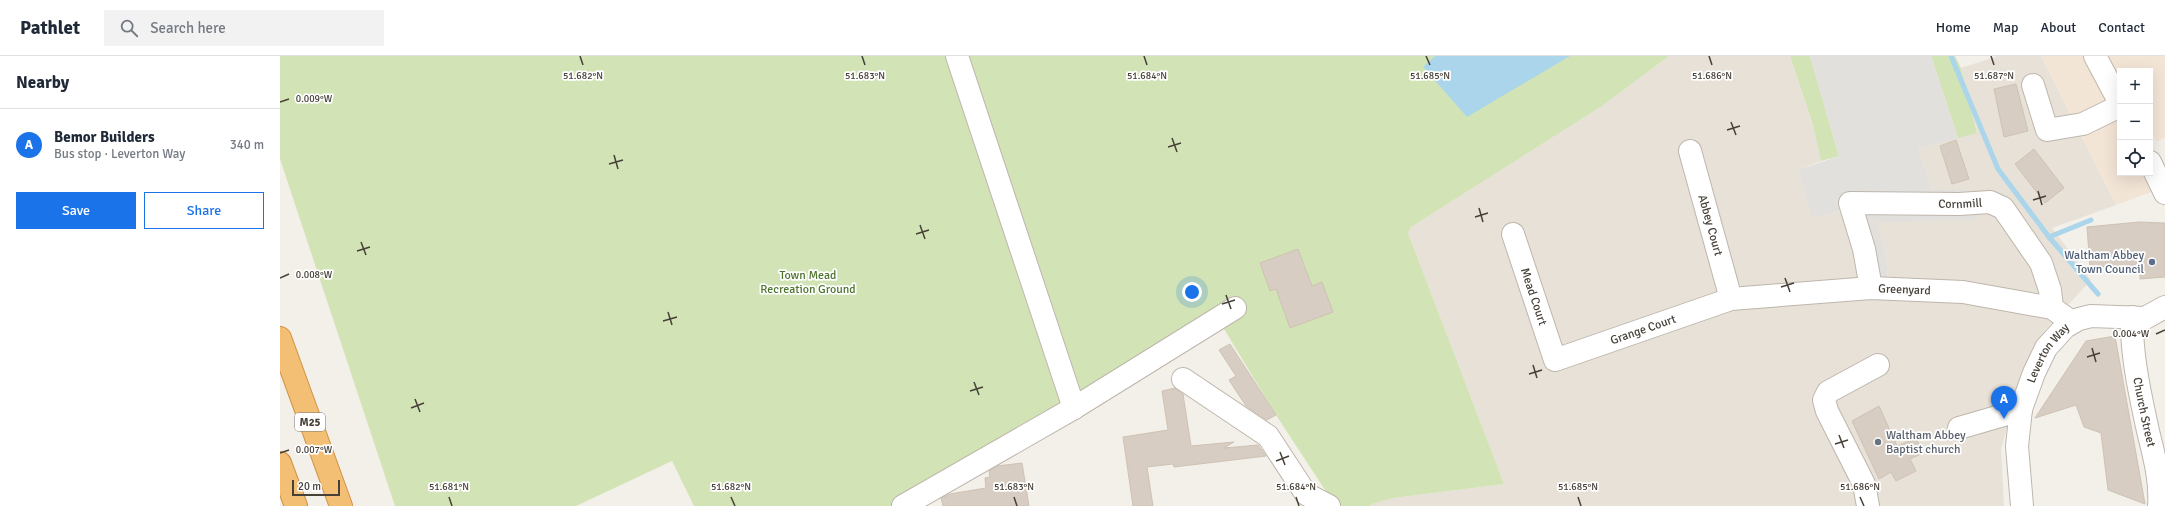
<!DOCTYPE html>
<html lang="en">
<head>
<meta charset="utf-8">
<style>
  :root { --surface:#fff; --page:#f2f2f3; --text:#1f2937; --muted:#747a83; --line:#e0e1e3; --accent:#1a73e8 }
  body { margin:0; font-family:Signika,sans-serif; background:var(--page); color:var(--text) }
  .controls { position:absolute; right:12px; top:12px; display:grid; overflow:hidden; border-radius:0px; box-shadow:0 4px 16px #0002 }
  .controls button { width:36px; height:36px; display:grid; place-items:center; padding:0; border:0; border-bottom:1px solid var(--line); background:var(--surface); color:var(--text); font:20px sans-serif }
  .scale { position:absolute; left:12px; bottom:10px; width:48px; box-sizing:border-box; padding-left:4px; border:2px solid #464038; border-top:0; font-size:11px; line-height:14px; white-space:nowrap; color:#464038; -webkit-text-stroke:3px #fff; paint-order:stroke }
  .you { position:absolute; left:912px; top:236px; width:14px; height:14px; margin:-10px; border:3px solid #fff; border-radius:50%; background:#1a73e8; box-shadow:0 0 0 6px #1a73e833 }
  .badge { display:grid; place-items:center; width:26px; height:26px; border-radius:50%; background:var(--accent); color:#fff; font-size:13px; font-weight:700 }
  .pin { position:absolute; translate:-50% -33px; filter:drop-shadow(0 1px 2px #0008) }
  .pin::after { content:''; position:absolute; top:21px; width:14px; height:12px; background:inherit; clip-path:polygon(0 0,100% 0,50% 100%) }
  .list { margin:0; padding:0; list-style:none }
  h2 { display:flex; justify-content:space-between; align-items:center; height:52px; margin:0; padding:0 16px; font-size:17px }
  h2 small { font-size:13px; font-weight:400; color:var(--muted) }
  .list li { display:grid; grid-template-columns:26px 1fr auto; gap:12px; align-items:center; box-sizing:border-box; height:72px; padding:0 16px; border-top:1px solid var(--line) }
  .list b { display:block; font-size:15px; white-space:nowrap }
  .list p { margin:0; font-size:13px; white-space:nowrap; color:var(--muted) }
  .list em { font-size:13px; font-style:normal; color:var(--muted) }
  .actions { display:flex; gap:8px; padding:12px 16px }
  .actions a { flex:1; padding:9px 0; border:1px solid var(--accent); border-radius:0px; text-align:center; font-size:14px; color:var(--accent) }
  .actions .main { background:var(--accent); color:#fff }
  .icon { flex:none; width:22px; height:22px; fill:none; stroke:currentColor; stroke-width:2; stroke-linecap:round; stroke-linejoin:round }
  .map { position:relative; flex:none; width:1885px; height:450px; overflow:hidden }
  header { display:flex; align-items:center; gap:24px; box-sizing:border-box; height:56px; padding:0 20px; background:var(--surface); border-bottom:1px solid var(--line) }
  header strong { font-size:19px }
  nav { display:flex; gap:22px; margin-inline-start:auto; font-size:14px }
  .search { width:280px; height:36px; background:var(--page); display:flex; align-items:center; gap:10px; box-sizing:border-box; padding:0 14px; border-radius:0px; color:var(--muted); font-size:15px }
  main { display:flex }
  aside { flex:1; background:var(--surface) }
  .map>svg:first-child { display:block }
  .residential { fill:#e7e1d8 }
  .commercial { fill:#f3e5d6 }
  .green { fill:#d2e4b5 }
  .parking { fill:#e2e0dd }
  .water { fill:#aad5eb }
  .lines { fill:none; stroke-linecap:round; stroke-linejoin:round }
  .stream { stroke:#aad5eb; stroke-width:5 }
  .building { fill:#d7cdc2; stroke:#cec2b3 }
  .minor-casing { stroke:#beb6ac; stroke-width:24 }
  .highway-casing { stroke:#d19345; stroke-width:24 }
  .minor { stroke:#fff; stroke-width:22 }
  .highway { stroke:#f2bf75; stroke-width:22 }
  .ticks { fill:none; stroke:#464038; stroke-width:1.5 }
  .service-dot { fill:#5c6f8a; stroke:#fff; stroke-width:1.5 }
  .worship-dot { fill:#6b7280; stroke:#fff; stroke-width:1.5 }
  .labels { text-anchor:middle; stroke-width:3.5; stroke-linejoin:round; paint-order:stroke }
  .shield { fill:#fff; stroke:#7e7974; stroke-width:1 }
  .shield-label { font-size:11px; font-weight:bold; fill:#464038 }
  .street-label { font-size:12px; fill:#464038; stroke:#fff }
  .service-label { font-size:12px; fill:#4e5e75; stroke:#fff; text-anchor:end }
  .park-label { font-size:12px; fill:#4e742f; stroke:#fff }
  .worship-label { font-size:12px; fill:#5b616d; stroke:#fff; text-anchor:start }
  .ticks-label { font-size:10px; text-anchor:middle; fill:#464038; stroke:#fff; stroke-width:3.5; stroke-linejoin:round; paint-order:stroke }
</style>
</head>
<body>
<header>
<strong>Pathlet</strong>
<div class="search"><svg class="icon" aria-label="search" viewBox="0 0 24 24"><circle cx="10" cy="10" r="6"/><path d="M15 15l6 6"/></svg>Search here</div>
<nav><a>Home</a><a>Map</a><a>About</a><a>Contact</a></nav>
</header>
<main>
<aside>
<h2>Nearby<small></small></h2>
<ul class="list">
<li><span class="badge">A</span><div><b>Bemor Builders</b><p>Bus stop · Leverton Way</p></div><em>340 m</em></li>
</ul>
<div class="actions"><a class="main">Save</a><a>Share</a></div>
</aside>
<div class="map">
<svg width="1885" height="450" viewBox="0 0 1885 450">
  <rect width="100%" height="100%" fill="#f3efe9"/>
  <!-- residential -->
  <path class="residential" d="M1389 0H1510L1533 69 1541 105 1518 114 1532 162 1565 154 1608 221 1605 193 1594 166 1687 134H1652L1638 92 1697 76 1681 12 1718 0H1761L1836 149 1772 172 1811 224 1765 274 1744 312 1721 393 1724 450H1090L1092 448 1113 442 1224 428 1128 177 1131 171 1322 50Z"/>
  <!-- commercial -->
  <g class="commercial">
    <path d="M1761 0H1804L1840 65V117H1867L1876 134 1836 149Z"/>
    <path d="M1828 0H1885V81L1877 86 1870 74V15H1840V22Z"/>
  </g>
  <!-- green -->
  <g class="green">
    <path d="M0 0H1389L1322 50 1131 171 1128 177 1224 428 1113 442 1092 448 1090 450H1058L1051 443 996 359 938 263 637 450H414L392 405 296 450H115L0 103Z"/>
    <path d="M1510 0H1530L1559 100 1541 105 1533 69Z"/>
    <path d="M1651 0H1675L1681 12 1697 77 1678 82Z"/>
  </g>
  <!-- parking -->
  <path class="parking" d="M1530 0H1651L1678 82 1638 92 1652 134H1687L1697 164 1595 166 1605 193 1608 221 1579 219 1564 154 1532 162 1518 114 1559 100Z"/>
  <!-- water -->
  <path class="water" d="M1155 0H1290L1187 61 1143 11Z"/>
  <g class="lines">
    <!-- stream -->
    <g class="stream">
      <path d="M1671 0 1718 113 1769 181 1818 238"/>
      <path d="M1769 181 1811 164"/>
    </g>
  </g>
  <!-- building -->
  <g class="building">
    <path d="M1736 28 1748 75 1724 81 1714 33Z"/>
    <path d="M1676 84 1689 123 1672 128 1660 90Z"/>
    <path d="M1754 93 1784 132 1765 147 1735 108Z"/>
    <path d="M1859 166 1885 167V221L1860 223V209L1810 211 1807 171Z"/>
    <path d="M1018 193 1032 230 1042 226 1053 256 1010 272 996 233 990 235 980 207Z"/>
    <path d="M1835 280 1865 448 1828 434 1821 377 1804 371 1796 349 1755 362 1806 285Z"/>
    <path d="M950 288 996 359 987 364 966 350 949 324 956 320 939 294Z"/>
    <path d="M895 332 903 338 911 390 954 386 944 392 978 389 986 400 894 411 893 408 867 411 873 450H853L843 381 888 374 882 335Z"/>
    <path d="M1599 350 1617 390 1637 382 1641 398 1630 403 1636 415 1616 425 1611 416 1599 423 1572 365Z"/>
    <path d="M742 407 749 450H663L661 442 670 438 706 432 705 422 710 421 709 415 717 410Z"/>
  </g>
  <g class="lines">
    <defs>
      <g id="minor">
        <path d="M677 0 794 352"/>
        <path d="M1815 0 1840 47"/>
        <path d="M1753 29 1767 74 1803 68 1840 50"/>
        <path id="s1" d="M1410 95 1451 243"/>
        <path d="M1870 106 1885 137"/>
        <path id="s2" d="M1233 178 1275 304 1451 243 1591 232 1683 236 1772 252 1792 266"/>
        <path id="s3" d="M1591 232 1584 193 1570 147 1679 148 1710 146 1723 152 1761 207 1770 234 1772 252"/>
        <path id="s4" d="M1852 261C1851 299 1860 338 1868 375 1874 400 1881 424 1879 450"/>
        <path d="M903 323 988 380 1026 438 1049 450"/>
        <path d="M1679 372 1741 354"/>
        <path d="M623 450 794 352 955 252"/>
        <path d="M1588 450 1584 428 1547 355 1544 344 1548 336 1598 309"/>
        <path id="s5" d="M1742 450 1737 390 1741 353 1754 317 1766 292 1785 271 1799 263 1811 260 1865 262 1885 251"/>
      </g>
      <g id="highway">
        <path d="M0 282 61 450"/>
        <path d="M0 407 16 450"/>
      </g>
    </defs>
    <!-- minor casing -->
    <use href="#minor" class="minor-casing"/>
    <!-- highway casing -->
    <use href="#highway" class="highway-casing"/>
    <!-- minor -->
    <use href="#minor" class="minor"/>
    <!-- highway -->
    <use href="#highway" class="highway"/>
  </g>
  <!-- ticks -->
  <path class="ticks" d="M300 0 303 9M582 0 585 9M864 0 867 9M1146 0 1150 9M1429 0 1432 9M1711 0 1714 9M0 46 9 43M1451 66 1456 79M1447 74 1460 70M892 82 897 96M888 91 901 87M334 99 338 113M329 108 343 104M1758 135 1762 149M1753 144 1766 140M1199 152 1203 166M1195 161 1208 157M640 169 645 183M636 178 649 174M81 186 86 199M77 195 90 191M0 222 9 218M1505 222 1510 236M1501 231 1514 227M946 239 951 253M942 248 955 244M388 256 392 269M383 265 397 261M1876 278 1885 274M1812 292 1816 306M1807 301 1820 297M1253 309 1257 322M1249 318 1262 314M694 326 699 339M690 335 703 331M135 343 140 356M131 352 144 347M1559 379 1564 392M1555 388 1568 384M1000 396 1005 409M0 397 9 394M996 405 1009 400M169 441 172 450M451 441 455 450M734 441 737 450M1016 441 1019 450M1298 441 1301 450M1580 441 1584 450"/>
  <!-- markers -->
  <circle class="service-dot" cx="1872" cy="206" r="4"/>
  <circle class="worship-dot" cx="1598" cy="386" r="4"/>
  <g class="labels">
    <!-- shield labels -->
    <rect class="shield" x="15" y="357" width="30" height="18" rx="3"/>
    <g class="shield-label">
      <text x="30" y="370">M25</text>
    </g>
    <!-- street labels -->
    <g class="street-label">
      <text dy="4" stroke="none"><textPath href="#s3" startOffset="198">Cornmill</textPath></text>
      <text dy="4" stroke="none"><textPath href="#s1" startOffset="77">Abbey Court</textPath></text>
      <text dy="4" stroke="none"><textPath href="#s2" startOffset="493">Greenyard</textPath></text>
      <text dy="4" stroke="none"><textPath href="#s2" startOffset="66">Mead Court</textPath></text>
      <text dy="4" stroke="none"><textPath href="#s2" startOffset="226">Grange Court</textPath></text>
      <text dy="4" stroke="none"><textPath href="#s5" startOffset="160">Leverton Way</textPath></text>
      <text dy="4" stroke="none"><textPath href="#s4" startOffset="96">Church Street</textPath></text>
    </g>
    <!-- service labels -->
    <g class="service-label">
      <text x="1864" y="203">Waltham Abbey<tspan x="1864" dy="14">Town Council</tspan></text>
    </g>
    <!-- park labels -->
    <g class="park-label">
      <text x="528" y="223">Town Mead<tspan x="528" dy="14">Recreation Ground</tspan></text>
    </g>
    <!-- worship labels -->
    <g class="worship-label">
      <text x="1606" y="383">Waltham Abbey<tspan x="1606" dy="14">Baptist church</tspan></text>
    </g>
  </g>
  <g class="ticks-label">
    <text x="303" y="23">51.682°N</text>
    <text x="585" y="23">51.683°N</text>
    <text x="867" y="23">51.684°N</text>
    <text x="1150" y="23">51.685°N</text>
    <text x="1432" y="23">51.686°N</text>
    <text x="1714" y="23">51.687°N</text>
    <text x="34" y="46">0.009°W</text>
    <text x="34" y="222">0.008°W</text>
    <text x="1851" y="281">0.004°W</text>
    <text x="34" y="397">0.007°W</text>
    <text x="169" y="434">51.681°N</text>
    <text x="451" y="434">51.682°N</text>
    <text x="734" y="434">51.683°N</text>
    <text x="1016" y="434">51.684°N</text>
    <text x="1298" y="434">51.685°N</text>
    <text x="1580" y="434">51.686°N</text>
  </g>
</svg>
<div class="controls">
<button>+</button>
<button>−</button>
<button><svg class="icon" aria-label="locate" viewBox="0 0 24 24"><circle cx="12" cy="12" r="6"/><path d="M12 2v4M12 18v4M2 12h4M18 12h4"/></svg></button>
</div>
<div class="scale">20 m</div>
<div class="you"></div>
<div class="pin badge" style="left:1724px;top:363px">A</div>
</div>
</main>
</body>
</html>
